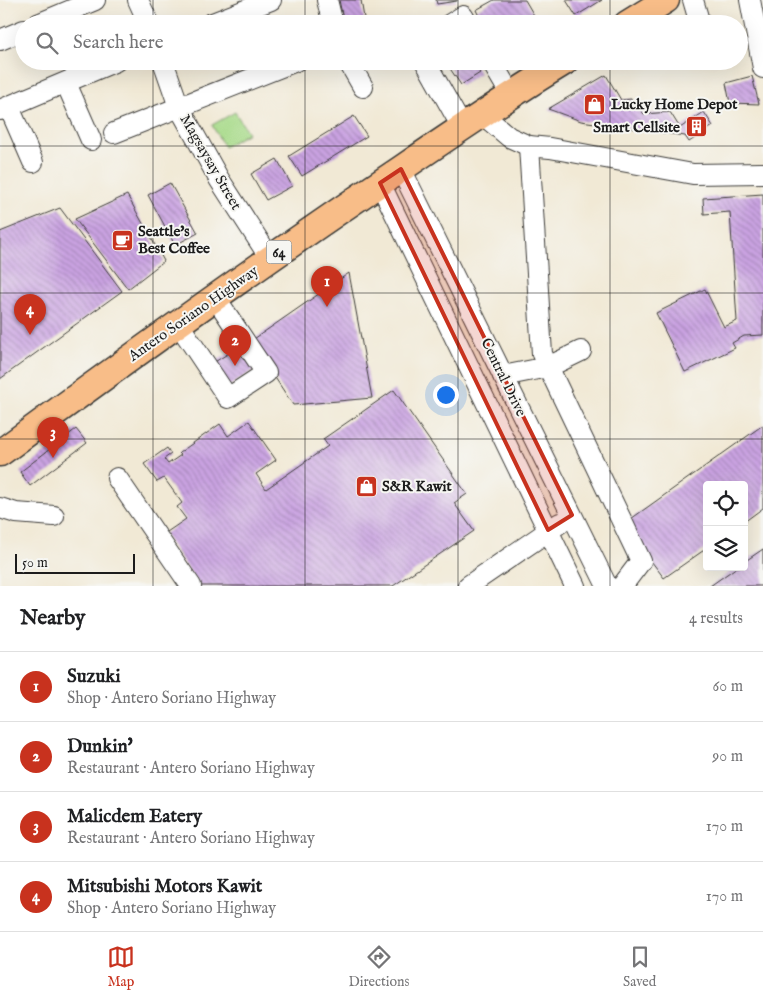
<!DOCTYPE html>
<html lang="en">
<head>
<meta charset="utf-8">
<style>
  :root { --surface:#fff; --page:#f2f2f2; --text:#202124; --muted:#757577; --line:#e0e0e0; --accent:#c8321e }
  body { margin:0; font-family:"IM FELL English",serif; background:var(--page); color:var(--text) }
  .controls { position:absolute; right:15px; bottom:15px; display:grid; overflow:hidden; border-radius:5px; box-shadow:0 5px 20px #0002 }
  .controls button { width:45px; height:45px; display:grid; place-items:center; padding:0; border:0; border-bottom:1px solid var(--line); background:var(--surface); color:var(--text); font:25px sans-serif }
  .scale { position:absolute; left:15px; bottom:12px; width:120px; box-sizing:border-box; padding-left:5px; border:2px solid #1c1c1c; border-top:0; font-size:14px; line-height:18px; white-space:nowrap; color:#1c1c1c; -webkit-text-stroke:4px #f6f6f2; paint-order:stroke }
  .you { position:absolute; left:445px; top:394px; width:18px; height:18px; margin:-12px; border:4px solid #fff; border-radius:50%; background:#1a73e8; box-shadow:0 0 0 8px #1a73e833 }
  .badge { display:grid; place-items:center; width:32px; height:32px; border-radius:50%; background:var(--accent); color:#fff; font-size:16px; font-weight:700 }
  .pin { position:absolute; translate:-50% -41px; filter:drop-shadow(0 1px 2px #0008) }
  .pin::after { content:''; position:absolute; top:26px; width:18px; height:15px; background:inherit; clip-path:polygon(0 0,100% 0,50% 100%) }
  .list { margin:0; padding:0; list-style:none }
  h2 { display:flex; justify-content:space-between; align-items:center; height:65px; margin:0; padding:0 20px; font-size:21px }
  h2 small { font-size:16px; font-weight:400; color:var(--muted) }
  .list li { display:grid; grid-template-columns:32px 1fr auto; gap:15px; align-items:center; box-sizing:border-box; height:70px; padding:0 20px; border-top:1px solid var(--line) }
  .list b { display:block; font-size:19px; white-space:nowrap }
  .list p { margin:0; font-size:16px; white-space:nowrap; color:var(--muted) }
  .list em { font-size:16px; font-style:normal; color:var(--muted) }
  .icon { flex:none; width:28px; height:28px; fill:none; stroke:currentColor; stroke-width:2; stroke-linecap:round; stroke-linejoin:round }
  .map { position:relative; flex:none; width:763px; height:586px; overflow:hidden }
  .search { position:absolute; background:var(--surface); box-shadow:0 5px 20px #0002; left:15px; right:15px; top:15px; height:55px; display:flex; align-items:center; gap:12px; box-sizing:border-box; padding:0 18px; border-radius:28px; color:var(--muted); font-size:19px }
  .sheet { height:345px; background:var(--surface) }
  nav { display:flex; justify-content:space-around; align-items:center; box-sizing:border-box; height:70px; border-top:1px solid var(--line); background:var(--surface); font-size:14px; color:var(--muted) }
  nav a { display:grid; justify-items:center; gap:2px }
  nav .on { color:var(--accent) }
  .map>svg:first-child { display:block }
  .pitch { fill:#a7da89; stroke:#627b52 }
  .building { fill:url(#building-back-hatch) }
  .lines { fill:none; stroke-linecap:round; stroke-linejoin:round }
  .minor-casing { stroke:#3c3b38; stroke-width:22 }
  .major-casing { stroke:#3c3b38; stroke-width:29 }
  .minor { stroke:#fff; stroke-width:20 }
  .major { stroke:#f8bd88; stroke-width:26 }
  .marked { fill:#c8321e; fill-opacity:0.2; stroke:#c8321e; stroke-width:4; stroke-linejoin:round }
  .grid { fill:none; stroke:#1c1c1c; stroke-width:1; stroke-opacity:0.55 }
  .labels { text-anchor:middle; stroke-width:4; stroke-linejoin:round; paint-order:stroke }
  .shield { fill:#f6f6f2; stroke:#5d5d5c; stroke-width:1 }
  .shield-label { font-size:14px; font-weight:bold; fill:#1c1c1c }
  .poi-label { font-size:15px; font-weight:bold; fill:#1c1c1c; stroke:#f6f6f2; text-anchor:start }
  .street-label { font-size:15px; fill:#1c1c1c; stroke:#f6f6f2 }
</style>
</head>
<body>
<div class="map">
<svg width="763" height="586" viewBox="0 0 763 586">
  <defs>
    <pattern id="building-back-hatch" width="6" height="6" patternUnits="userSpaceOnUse" patternTransform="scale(1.25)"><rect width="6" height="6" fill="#caa3e2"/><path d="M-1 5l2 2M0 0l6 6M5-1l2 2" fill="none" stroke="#a384b6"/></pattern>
  </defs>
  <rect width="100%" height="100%" fill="#f6f6f2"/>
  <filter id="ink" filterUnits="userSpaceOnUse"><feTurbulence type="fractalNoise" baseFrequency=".02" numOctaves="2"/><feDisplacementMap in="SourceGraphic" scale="10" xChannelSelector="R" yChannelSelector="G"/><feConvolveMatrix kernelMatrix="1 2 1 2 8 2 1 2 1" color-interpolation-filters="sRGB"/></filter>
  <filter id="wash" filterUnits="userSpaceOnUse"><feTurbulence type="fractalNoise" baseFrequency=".0096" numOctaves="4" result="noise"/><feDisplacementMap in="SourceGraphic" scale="20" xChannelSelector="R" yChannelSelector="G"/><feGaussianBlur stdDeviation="1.12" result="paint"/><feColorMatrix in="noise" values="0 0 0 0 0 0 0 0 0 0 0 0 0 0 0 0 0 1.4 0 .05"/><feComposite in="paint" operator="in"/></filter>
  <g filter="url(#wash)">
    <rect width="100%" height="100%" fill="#f1e9d5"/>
    <!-- pitch -->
    <path class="pitch" d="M235 112 248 133 224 147 212 125Z"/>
    <g id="blocks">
      <!-- building -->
      <g class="building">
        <path d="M339 0H361L365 24H344Z"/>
        <path d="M436 0H457V1L437 4Z"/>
        <path d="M494 0H525L539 24H483L476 10Z"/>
        <path d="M566 0H602L576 16Z"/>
        <path d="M445 61H472L480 73 461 85Z"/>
        <path d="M606 75 621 100 631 99 644 114 670 112 680 128 704 112 713 126 689 142 685 136 581 121 548 109Z"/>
        <path d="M752 76 759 104 730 103 726 83Z"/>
        <path d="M354 116 367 136 302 176 289 156Z"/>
        <path d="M277 159 292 186 266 200 251 174Z"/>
        <path d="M170 183 198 233 175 245 148 195Z"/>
        <path d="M763 194V335L744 336 732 343 735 348 685 372 656 313 705 289 724 327 737 321 730 212 704 214 703 198Z"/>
        <path d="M127 195 164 261 128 289 75 219Z"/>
        <path d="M60 208 122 291 0 379V232Z"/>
        <path d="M349 273 372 398 293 405 251 341Z"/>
        <path d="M242 345 257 368 228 387 213 363Z"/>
        <path d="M394 390 467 494 454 503 474 531 393 586H200L164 534 186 519 177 507 182 503 164 478 157 482 144 464 167 448 171 454 164 459 168 464 181 455 179 453 220 424 228 436 249 421 276 460 256 474 266 489 328 446 323 439Z"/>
        <path d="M763 425V508L744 522V485H707V548L664 578 636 541 628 521Z"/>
        <path d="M76 429 87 443 30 486 20 472Z"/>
        <path d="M763 549V586H710L737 567H744V562Z"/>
      </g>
    </g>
  </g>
  <g filter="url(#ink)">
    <use href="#blocks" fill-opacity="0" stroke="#3c3b38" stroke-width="1"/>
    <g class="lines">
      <defs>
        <g id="minor">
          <path d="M138 0 149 24"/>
          <path d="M327 0 333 24"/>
          <path d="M693 0 700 24"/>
          <path d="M750 0 763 68"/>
          <path d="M38 24 95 0"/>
          <path d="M210 24 271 0"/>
          <path d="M450 24 463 16 468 24"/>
          <path d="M0 40 24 30"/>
          <path d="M163 61 179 107 219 179 270 258"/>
          <path d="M348 61 363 87"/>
          <path d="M425 61 462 127"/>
          <path d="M491 61 511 95"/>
          <path d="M66 83 91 140"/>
          <path d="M9 107 33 162"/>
          <path d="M0 110 116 61"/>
          <path d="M482 114 509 137 529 146"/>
          <path d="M114 133 296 61"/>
          <path d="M401 169 607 586"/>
          <path d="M380 183 575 586"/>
          <path d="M178 323 228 398 266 373 215 297"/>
          <path d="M503 376 548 367 581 351"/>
          <path d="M117 478 191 586"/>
          <path d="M0 508 16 513 54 516"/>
          <path d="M468 586 560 523"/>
          <path d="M622 586 641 561 542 354 529 146 550 148 693 174 763 173"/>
        </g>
        <g id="major">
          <path d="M627 24 666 0"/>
          <path d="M0 453C132 356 265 260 401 169 455 132 510 95 566 61"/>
        </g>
      </defs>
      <!-- minor casing -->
      <use href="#minor" class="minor-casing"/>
      <!-- major casing -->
      <use href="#major" class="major-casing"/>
      <!-- minor -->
      <use href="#minor" class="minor"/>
      <!-- major -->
      <use href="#major" class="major"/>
    </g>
  </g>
  <!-- marked area -->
  <path class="marked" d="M401 169 572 515 548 530 380 183Z"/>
  <!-- grid -->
  <path class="grid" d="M153 0V24M305 0V24M458 0V24M610 0V24M153 61V586M305 61V586M458 61V586M610 61V586M0 146H763M0 293H763M0 439H763"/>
  <!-- icons -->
  <defs>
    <symbol id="shop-square" viewBox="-11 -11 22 22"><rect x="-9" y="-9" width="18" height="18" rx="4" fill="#c8321e" stroke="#f6f6f2"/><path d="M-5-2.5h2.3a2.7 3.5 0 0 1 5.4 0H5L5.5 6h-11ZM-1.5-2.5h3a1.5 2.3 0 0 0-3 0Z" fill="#fff"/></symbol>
    <symbol id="building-square" viewBox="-11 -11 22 22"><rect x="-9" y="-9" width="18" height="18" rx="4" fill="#c8321e" stroke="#f6f6f2"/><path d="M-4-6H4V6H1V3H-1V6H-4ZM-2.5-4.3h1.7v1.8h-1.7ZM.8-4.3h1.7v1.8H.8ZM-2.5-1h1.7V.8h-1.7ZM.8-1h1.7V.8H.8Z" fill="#fff"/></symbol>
    <symbol id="cafe-square" viewBox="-11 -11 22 22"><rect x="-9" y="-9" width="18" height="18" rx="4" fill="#c8321e" stroke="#f6f6f2"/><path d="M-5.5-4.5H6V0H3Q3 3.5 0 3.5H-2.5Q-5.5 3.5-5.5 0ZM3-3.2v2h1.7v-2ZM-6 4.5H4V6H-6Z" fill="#fff"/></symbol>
  </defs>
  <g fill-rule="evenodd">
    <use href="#shop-square" x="582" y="92" width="25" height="25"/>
    <use href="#building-square" x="684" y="114" width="25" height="25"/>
    <use href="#cafe-square" x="110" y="228" width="25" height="25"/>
    <use href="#shop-square" x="354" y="474" width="25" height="25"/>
  </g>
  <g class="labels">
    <!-- shield labels -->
    <rect class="shield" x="266.5" y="240.5" width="25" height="23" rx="4"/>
    <g class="shield-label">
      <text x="279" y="257">64</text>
    </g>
    <!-- poi labels -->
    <g class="poi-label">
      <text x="611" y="109">Lucky Home Depot</text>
      <text x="680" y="132" text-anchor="end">Smart Cellsite</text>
      <text x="138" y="236">Seattle's<tspan x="138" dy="17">Best Coffee</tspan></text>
      <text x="382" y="491">S&amp;R Kawit</text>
    </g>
    <!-- street labels -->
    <g class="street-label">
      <text transform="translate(211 162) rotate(60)" y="5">Magsaysay Street</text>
      <text transform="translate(193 313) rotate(-35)" y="5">Antero Soriano Highway</text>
      <text transform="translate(504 377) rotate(64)" y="5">Central Drive</text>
    </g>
  </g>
</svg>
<div class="controls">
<button><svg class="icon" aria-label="locate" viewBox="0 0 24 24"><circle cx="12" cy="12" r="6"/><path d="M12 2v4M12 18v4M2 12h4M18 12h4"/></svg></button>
<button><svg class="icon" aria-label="layers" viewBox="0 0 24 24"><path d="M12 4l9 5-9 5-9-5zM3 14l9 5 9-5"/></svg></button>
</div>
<div class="scale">50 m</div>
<div class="you"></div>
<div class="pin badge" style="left:327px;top:307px">1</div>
<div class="pin badge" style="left:235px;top:366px">2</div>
<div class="pin badge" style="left:53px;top:458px">3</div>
<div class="pin badge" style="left:30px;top:335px">4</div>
<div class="search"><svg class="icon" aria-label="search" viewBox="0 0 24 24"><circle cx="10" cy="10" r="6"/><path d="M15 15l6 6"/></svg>Search here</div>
</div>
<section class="sheet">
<h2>Nearby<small>4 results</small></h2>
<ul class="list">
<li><span class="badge">1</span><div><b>Suzuki</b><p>Shop · Antero Soriano Highway</p></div><em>60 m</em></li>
<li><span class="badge">2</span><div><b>Dunkin'</b><p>Restaurant · Antero Soriano Highway</p></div><em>90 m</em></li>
<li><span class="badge">3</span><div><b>Malicdem Eatery</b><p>Restaurant · Antero Soriano Highway</p></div><em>170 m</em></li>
<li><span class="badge">4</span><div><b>Mitsubishi Motors Kawit</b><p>Shop · Antero Soriano Highway</p></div><em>170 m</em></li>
</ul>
</section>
<nav>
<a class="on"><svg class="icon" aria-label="map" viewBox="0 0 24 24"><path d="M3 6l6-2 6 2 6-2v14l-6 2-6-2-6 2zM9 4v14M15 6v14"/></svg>Map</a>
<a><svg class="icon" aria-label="directions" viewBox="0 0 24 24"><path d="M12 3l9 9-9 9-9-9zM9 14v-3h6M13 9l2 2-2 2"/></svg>Directions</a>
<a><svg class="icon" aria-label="saved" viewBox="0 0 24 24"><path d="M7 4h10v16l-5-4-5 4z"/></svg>Saved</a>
</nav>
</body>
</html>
